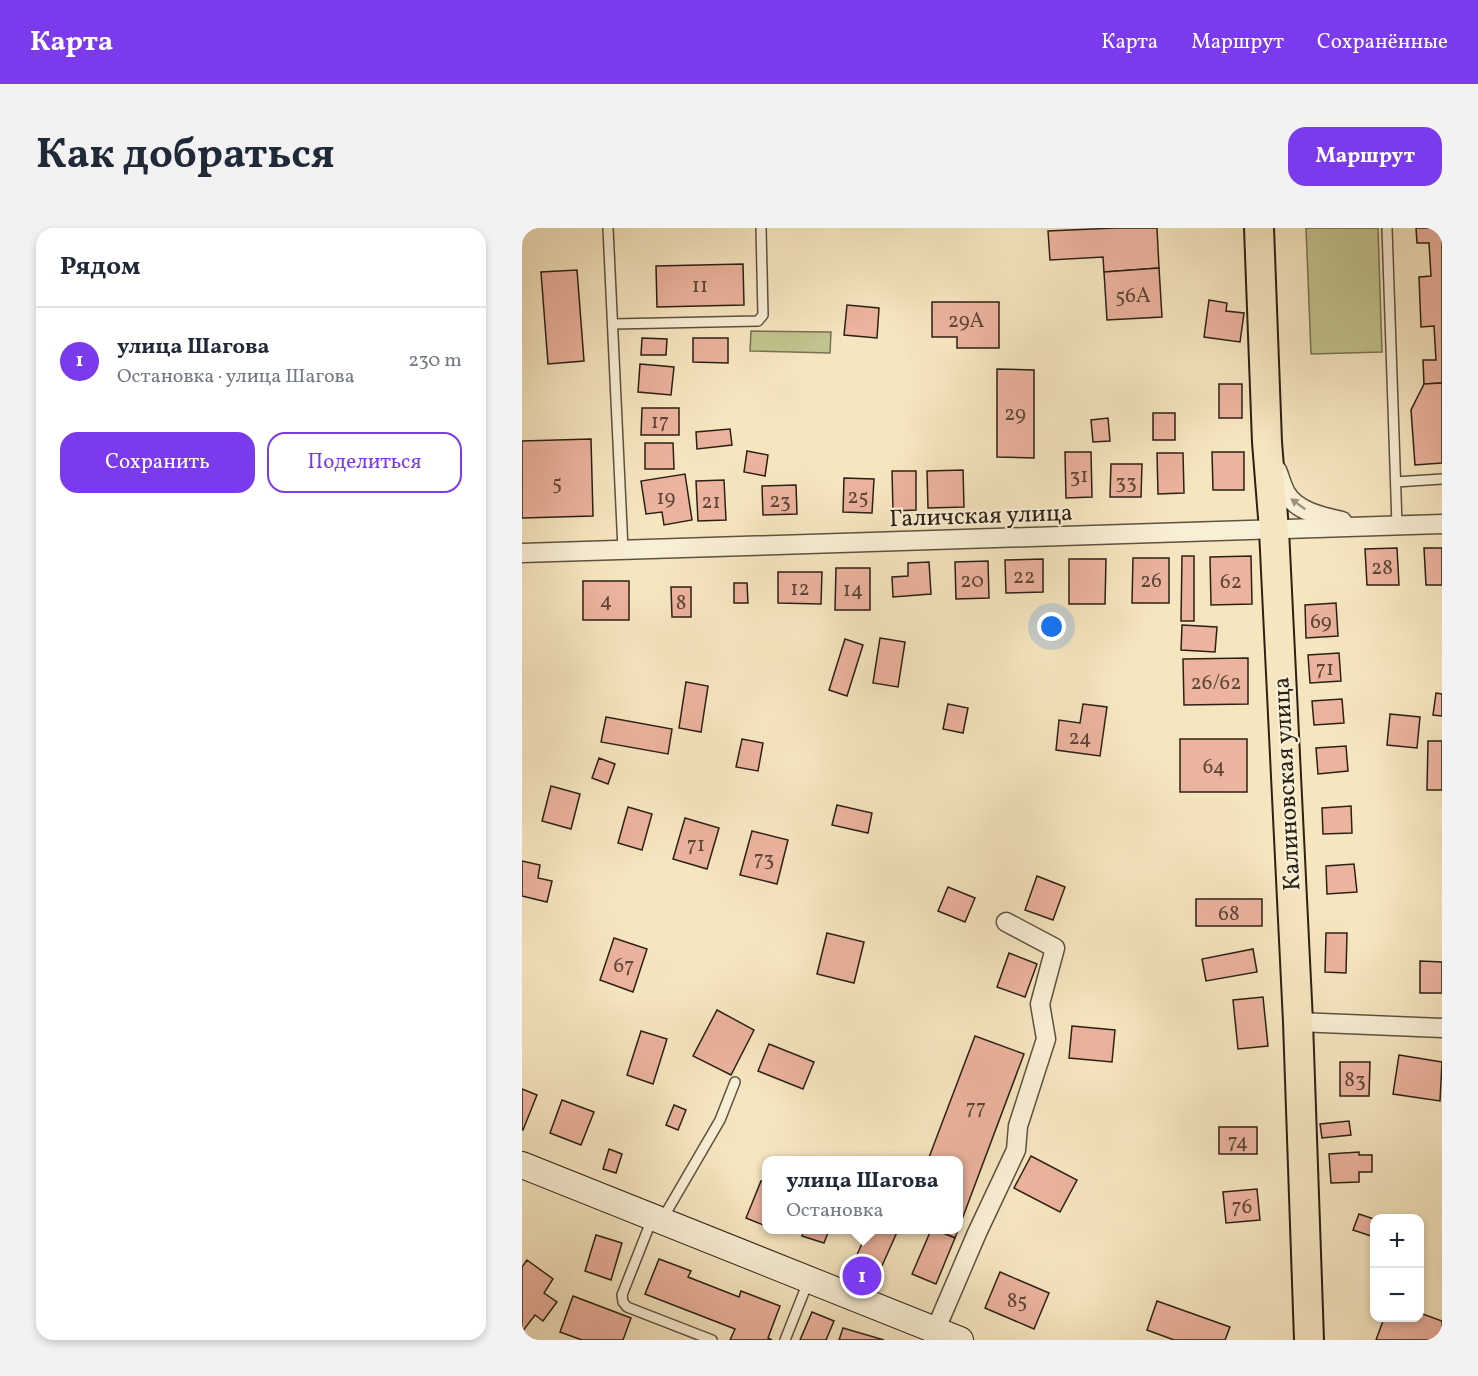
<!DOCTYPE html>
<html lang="ru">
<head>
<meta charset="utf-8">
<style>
  :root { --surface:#fff; --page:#f2f2f3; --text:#1f2937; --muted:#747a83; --line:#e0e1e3; --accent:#7c3aed }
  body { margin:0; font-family:Vollkorn,serif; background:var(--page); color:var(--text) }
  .controls { position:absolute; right:18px; bottom:18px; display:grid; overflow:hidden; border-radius:12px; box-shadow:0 3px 9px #0003 }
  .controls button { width:54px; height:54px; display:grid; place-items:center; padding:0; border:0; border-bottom:2px solid var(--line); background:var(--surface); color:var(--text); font:30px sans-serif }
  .you { position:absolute; left:530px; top:399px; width:21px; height:21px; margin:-15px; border:4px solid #fff; border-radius:50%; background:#1a73e8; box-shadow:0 0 0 9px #1a73e833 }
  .badge { display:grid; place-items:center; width:39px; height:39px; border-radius:50%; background:var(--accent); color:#fff; font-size:20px; font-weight:700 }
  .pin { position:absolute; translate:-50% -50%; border:3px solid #fff; box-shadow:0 2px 6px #0006 }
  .popup { position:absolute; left:240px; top:928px; width:201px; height:78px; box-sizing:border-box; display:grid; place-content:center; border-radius:12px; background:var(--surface); filter:drop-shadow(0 2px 4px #0005); font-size:20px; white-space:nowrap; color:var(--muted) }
  .popup b { font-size:22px; color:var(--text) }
  .popup::after { content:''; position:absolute; left:50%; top:100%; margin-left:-12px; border:12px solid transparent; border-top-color:var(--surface) }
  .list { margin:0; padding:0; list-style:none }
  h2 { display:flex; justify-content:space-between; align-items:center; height:78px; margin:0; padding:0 24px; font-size:26px }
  h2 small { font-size:20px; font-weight:400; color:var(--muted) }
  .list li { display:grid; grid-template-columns:39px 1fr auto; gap:18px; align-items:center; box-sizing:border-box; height:108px; padding:0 24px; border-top:2px solid var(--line) }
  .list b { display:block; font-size:22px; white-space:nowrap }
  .list p { margin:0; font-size:20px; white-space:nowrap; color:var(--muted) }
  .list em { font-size:20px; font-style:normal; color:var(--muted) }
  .actions { display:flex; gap:12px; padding:18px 24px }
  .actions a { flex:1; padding:14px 0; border:2px solid var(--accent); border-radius:18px; text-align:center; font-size:21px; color:var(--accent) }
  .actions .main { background:var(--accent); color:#fff }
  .map { position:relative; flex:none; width:920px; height:1112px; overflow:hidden; border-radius:18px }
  header { display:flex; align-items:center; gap:36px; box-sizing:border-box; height:84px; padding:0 30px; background:var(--accent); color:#fff }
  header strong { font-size:28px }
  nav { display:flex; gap:33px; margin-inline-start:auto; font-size:21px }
  .intro { display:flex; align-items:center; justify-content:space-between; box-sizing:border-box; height:144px; padding:0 36px }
  h1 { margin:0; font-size:42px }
  .button { padding:15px 27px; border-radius:18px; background:var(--accent); color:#fff; font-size:21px; font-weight:700 }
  main { display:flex; gap:36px; padding:0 36px }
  aside { flex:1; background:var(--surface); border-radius:18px; box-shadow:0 3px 9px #0003 }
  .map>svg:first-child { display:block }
  .green { fill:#c2c38e; stroke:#777252; stroke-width:1.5 }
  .building { fill:#ecb39e; stroke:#2c2115; stroke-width:1.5 }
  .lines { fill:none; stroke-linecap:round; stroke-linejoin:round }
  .lane-casing { stroke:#5e5240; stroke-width:12 }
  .street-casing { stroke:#5e5240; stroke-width:21 }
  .secondary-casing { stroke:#2c2115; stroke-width:28 }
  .primary-casing { stroke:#2c2115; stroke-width:32 }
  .lane { stroke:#f9efd6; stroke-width:9 }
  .street { stroke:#f9efd6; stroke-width:18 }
  .secondary { stroke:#f9efd6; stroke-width:26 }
  .primary { stroke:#f6e6c0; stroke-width:28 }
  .oneway { fill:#9d927f }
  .labels { text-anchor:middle; stroke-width:4.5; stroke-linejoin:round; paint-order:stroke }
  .number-label { font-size:21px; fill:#5c4637 }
  .street-label { font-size:24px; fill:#2c2115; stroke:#f9efd6 }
</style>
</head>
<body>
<header>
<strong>Карта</strong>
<nav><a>Карта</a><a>Маршрут</a><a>Сохранённые</a></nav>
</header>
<div class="intro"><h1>Как добраться</h1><a class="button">Маршрут</a></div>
<main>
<aside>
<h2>Рядом<small></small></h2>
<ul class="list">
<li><span class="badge">1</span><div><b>улица Шагова</b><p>Остановка · улица Шагова</p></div><em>230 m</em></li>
</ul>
<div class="actions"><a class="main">Сохранить</a><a>Поделиться</a></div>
</aside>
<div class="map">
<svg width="920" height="1112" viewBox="0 0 920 1112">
  <rect width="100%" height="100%" fill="#f6e6c0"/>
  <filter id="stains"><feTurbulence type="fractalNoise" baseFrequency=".00333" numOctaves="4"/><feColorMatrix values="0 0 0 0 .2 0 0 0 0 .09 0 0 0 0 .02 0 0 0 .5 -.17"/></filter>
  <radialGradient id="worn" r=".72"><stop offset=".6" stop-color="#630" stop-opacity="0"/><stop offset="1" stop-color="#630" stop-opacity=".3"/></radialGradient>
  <!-- green -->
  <g class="green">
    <path d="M784 0H856L860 124 789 126Z"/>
    <path d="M229 103 309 104 308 125 228 123Z"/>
  </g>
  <!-- building -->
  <g class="building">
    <path d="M593 0H635L637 40 582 44 581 29 528 32 526 3Z"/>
    <path d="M894 0H920V155L902 156 901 132H914L912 98 899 99 897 49 909 48 907 15H895Z"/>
    <path d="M221 36 222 77 135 79 134 38Z"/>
    <path d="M637 40 640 89 585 92 582 44Z"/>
    <path d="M55 42 62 133 26 136 19 44Z"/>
    <path d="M687 72 705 75 704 83 722 85 718 114 682 109Z"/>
    <path d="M410 74H477V120H435V109H410Z"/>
    <path d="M325 77 357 80 355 110 322 107Z"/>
    <path d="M120 110 145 111 144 127H119Z"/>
    <path d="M171 110H206V135L171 134Z"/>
    <path d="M118 136 152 139 149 167 116 164Z"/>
    <path d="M475 141 512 142V230L475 229Z"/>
    <path d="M920 155V235L893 237 889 182 902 156Z"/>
    <rect x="697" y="156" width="23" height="34"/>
    <path d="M120 180H157V207H119Z"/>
    <rect x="631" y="185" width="22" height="27"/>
    <path d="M586 190 588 213 571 214 569 192Z"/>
    <path d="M208 201 210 217 175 221 174 204Z"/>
    <path d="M69 211 71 288 0 290V213Z"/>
    <path d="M123 215H151L152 241H123Z"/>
    <path d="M225 223 246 227 243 248 222 244Z"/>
    <path d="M543 224H569L570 269 544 270Z"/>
    <path d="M690 224H722V262H691Z"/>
    <path d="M635 225H661L662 265 636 266Z"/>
    <path d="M589 236H620L619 269H588Z"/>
    <path d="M441 242 442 279 406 280 405 243Z"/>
    <path d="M370 243H394V282L371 283Z"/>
    <path d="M163 246 170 292 142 297 140 284 124 286 119 253Z"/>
    <path d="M322 250 352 251 350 285 321 284Z"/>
    <path d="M202 252 204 292 176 293 174 253Z"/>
    <path d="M274 257 275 286 241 287 240 258Z"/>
    <path d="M875 320 877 357H845L843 321Z"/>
    <path d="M902 320H920V357H904Z"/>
    <path d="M660 328H672V393H659Z"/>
    <path d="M729 328 730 376 689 377 688 329Z"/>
    <path d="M611 330H647V375H610Z"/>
    <path d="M521 331V364L484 365 483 332Z"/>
    <path d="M547 331H584L583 376H547Z"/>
    <path d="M466 333 467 370 434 371 433 334Z"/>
    <path d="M407 334 409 366 371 369 370 349 386 348V335Z"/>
    <path d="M314 340H348V382H313Z"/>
    <path d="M256 344H300L299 376 256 375Z"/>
    <rect x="61" y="353" width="46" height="39"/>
    <path d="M212 355H225L226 375H212Z"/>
    <path d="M149 359H169V389H150Z"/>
    <path d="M814 375 816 408 784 410 783 377Z"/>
    <path d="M660 397 695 399 693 424 659 422Z"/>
    <path d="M358 410 383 414 376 459 351 455Z"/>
    <path d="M323 411 341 417 325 468 307 462Z"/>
    <path d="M817 425 819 453 788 455 786 427Z"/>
    <path d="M726 430V476L662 477 661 431Z"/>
    <path d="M164 454 186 458 179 504 157 500Z"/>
    <path d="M914 465 920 466V488L911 487Z"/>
    <path d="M820 471 822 495 792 497 790 473Z"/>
    <path d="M426 476 446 480 441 505 421 501Z"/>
    <path d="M561 476 585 479 578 528 534 522 537 492 558 495Z"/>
    <path d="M868 486 898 489 895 520 865 517Z"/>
    <path d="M84 489 150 501 146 526 79 514Z"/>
    <path d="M220 511 241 515 236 543 214 539Z"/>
    <rect x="658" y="511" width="67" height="53"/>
    <path d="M906 513H920V562H905Z"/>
    <path d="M824 518 826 543 796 546 794 520Z"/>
    <path d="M77 530 93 536 86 556 70 550Z"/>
    <path d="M29 558 58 566 49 601 20 593Z"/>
    <path d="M315 577 350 585 346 605 310 597Z"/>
    <path d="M829 578 830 605 801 606 800 580Z"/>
    <path d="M106 579 130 586 120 622 96 615Z"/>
    <path d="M163 590 197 600 185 641 151 631Z"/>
    <path d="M230 603 266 612 255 656 218 647Z"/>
    <path d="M0 633 18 637 16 650 30 653 25 674 0 668Z"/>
    <path d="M832 636 835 664 805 666 804 638Z"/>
    <path d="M515 648 543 659 531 692 503 682Z"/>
    <path d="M426 659 453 670 443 694 416 683Z"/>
    <rect x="674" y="671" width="66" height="27"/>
    <path d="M305 705 342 714 332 755 295 746Z"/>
    <path d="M804 705H825L824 745 803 744Z"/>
    <path d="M92 710 125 721 111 764 78 752Z"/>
    <path d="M731 721 735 744 684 753 680 731Z"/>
    <path d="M487 725 515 736 503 769 475 759Z"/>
    <path d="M898 733 920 734V765H898Z"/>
    <path d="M741 769 746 818 716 821 711 772Z"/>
    <path d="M195 782 232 802 209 847 171 828Z"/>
    <path d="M550 798 593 802 590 834 547 830Z"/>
    <path d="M119 803 145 811 131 856 105 847Z"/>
    <path d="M453 808 502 826 433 1010 414 1002H436V932H406Z"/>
    <path d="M247 816 292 834 281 861 236 843Z"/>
    <path d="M877 827 920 834 918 873 871 866Z"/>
    <path d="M818 834H848L847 868H818Z"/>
    <path d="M0 861 15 867 1 902 0 901Z"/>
    <path d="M40 872 72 884 59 917 28 905Z"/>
    <path d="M152 877 164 882 156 902 144 897Z"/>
    <path d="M827 893 829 907 800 910 798 896Z"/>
    <rect x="697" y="899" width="38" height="27"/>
    <path d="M87 921 100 926 94 945 81 941Z"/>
    <path d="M837 924V927H850V944H837V954L809 955 807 926Z"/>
    <path d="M509 928 555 952 538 984 492 960Z"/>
    <path d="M239 953 244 955V998L224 990Z"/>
    <path d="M735 961 738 992 704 995 701 964Z"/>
    <path d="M837 986 852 991V1009L831 1002Z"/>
    <path d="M282 1002H307L302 1015 280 1008Z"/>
    <path d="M346 1002H376L359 1040 334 1029Z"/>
    <path d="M409 1002H414L433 1010 414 1056 390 1046Z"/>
    <path d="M74 1007 100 1015 89 1052 63 1043Z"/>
    <path d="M137 1031 169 1043 166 1049 217 1069 219 1063 258 1078 246 1110 250 1112H208L213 1101 123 1066Z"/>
    <path d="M5 1032 31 1051 22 1065 35 1074 21 1093 13 1087 0 1104V1039Z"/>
    <path d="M478 1044 527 1065 512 1101 463 1080Z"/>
    <path d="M51 1068 109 1090 101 1112H60L38 1104Z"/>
    <path d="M635 1073 708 1099 703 1112H652L625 1102Z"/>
    <path d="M290 1084 312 1093 304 1112H278Z"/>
    <path d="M898 1085 920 1093V1112H854L862 1090H898Z"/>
    <path d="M321 1100 362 1112H317Z"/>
  </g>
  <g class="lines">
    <defs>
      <g id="lane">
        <path d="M86 0 101 322"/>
        <path d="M865 0 875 297"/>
        <path d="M91 96 236 93 241 87 239 0"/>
        <path d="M874 254 920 251"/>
        <path d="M141 990 198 892 213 854"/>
        <path d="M130 991 100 1067 101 1074 105 1079 190 1112"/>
        <path d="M263 1112 286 1054"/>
      </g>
      <g id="street">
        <path d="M755 242C758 249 760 258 764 265 774 283 801 289 820 293"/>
        <path d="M0 325 920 296"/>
        <path d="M776 794 920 800"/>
        <path d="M413 1103 455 1005 494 922 496 898 524 811 518 776 533 720 484 694"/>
      </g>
      <path id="secondary" d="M0 937 438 1112"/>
      <path id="primary" d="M737 0 745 214 752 302 776 794 787 1112"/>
    </defs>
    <!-- lane casing -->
    <use href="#lane" class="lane-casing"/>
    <!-- street casing -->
    <use href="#street" class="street-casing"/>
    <!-- secondary casing -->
    <use href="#secondary" class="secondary-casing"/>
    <!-- primary casing -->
    <use href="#primary" class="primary-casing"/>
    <!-- lane -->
    <use href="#lane" class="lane"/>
    <!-- street -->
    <use href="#street" class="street"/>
    <!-- secondary -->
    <use href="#secondary" class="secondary"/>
    <!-- primary -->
    <use href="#primary" class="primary"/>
  </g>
  <!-- one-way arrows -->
  <defs><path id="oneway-solid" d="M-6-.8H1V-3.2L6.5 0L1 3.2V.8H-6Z" transform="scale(1.5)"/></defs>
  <use class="oneway" href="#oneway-solid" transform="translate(776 276) rotate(-144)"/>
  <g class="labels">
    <!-- number labels -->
    <g class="number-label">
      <text x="178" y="64">11</text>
      <text x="611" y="74">56А</text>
      <text x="444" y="99">29А</text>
      <text x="493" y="192">29</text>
      <text x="138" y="200">17</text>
      <text x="557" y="254">31</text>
      <text x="604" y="260">33</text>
      <text x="35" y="261">5</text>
      <text x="336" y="275">25</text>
      <text x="144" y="276">19</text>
      <text x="258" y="279">23</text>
      <text x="189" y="280">21</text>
      <text x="860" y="346">28</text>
      <text x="502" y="355">22</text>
      <text x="450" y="359">20</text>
      <text x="629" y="359">26</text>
      <text x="709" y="360">62</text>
      <text x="278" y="367">12</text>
      <text x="331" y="368">14</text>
      <text x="84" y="379">4</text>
      <text x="159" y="381">8</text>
      <text x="799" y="400">69</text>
      <text x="803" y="447">71</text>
      <text x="694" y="461">26/62</text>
      <text x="558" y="516">24</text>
      <text x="692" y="545">64</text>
      <text x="174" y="623">71</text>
      <text x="242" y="637">73</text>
      <text x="707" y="692">68</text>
      <text x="102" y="744">67</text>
      <text x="833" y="858">83</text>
      <text x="454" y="886">77</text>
      <text x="716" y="920">74</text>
      <text x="720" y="985">76</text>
      <text x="495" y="1079">85</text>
    </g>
    <!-- street labels -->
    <g class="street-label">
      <text transform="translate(459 287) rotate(-2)" y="8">Галичская улица</text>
      <text transform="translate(764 556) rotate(-93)" y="8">Калиновская улица</text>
    </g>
  </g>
  <rect width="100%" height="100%" filter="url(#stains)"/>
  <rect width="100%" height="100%" fill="url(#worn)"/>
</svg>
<div class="controls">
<button>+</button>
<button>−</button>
</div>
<div class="you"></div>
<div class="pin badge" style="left:340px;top:1048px">1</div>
<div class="popup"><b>улица Шагова</b>Остановка</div>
</div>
</main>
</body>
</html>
